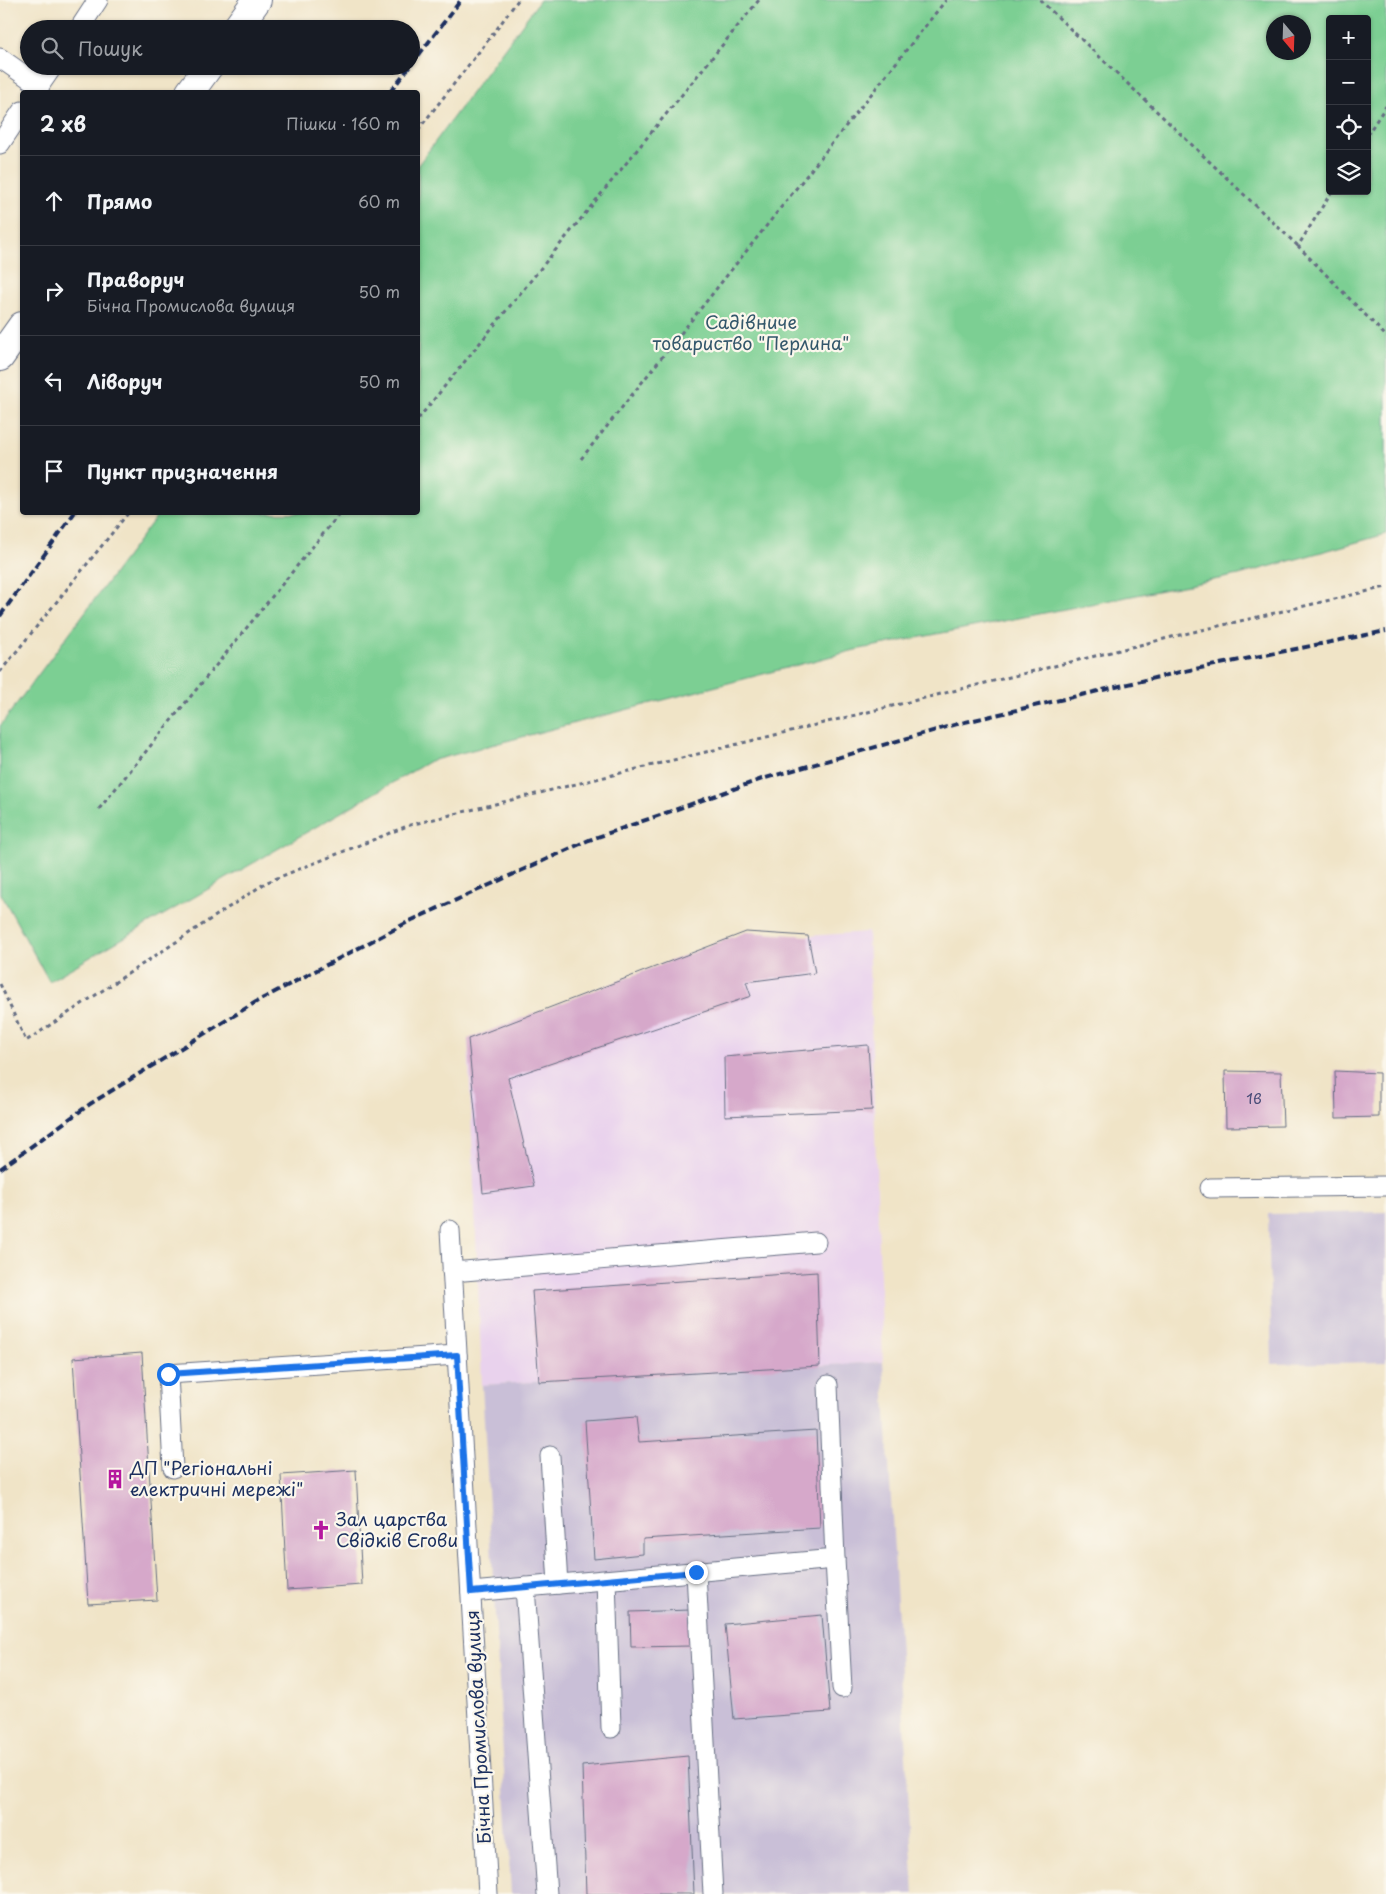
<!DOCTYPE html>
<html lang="uk">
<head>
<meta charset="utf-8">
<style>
  :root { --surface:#171b24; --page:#20242c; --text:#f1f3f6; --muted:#9ea1a6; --line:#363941 }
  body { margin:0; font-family:"Playpen Sans",sans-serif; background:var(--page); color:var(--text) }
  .controls { position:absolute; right:15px; top:15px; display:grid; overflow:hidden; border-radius:5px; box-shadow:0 1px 4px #0004 }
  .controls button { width:45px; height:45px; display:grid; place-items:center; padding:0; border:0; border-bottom:1px solid var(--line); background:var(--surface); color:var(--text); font:25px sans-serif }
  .compass { position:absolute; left:1266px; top:15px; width:45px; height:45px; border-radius:50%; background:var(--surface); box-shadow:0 1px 4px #0004; rotate:161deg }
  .stop { position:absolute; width:15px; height:15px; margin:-11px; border:4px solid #1a73e8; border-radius:50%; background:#fff }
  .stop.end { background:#1a73e8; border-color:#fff; box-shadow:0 1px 5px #0008 }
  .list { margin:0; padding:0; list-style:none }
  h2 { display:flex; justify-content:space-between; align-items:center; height:65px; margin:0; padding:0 20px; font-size:21px }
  h2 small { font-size:16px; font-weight:400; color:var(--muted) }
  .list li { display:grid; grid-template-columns:32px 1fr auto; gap:15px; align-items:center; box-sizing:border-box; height:90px; padding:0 20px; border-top:1px solid var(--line) }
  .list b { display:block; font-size:19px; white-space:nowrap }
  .list p { margin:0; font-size:16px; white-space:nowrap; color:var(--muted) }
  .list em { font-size:16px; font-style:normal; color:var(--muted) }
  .icon { flex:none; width:28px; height:28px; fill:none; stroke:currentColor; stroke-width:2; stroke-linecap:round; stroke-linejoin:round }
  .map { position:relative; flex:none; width:1386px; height:1894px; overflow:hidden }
  .search { position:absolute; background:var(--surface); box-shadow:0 1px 4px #0004; left:20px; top:20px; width:400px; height:55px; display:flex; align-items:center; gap:12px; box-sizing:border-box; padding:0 18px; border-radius:28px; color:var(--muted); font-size:19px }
  .panel { position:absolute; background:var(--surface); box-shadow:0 1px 4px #0004; left:20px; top:90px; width:400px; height:425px; border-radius:5px }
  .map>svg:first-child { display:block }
  .built { fill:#e9d2ed }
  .industrial { fill:#c9bfd7 }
  .green { fill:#7bcf93; stroke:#4b7f78; fill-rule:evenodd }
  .building { fill:#d6a8ca }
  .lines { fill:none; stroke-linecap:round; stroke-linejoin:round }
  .service-casing { stroke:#666e83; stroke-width:21 }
  .primary-casing { stroke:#666e83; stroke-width:30 }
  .path { stroke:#666e83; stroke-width:3; stroke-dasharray:4 4; stroke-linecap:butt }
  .service { stroke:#fff; stroke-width:19 }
  .primary { stroke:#fff; stroke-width:28 }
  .rail { stroke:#1b2f5e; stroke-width:4; stroke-dasharray:8 4; stroke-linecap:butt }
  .route { stroke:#1a73e8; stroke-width:6 }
  .labels { text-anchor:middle; stroke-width:4.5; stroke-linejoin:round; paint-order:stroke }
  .number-label { font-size:15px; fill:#4a4d79 }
  .park-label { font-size:18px; fill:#33576b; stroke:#fbf7ec }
  .poi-label { font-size:18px; fill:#1b2f5e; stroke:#fbf7ec; text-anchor:start }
  .street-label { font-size:18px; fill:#1b2f5e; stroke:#fbf7ec }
</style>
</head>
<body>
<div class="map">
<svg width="1386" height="1894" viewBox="0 0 1386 1894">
  <rect width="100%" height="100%" fill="#fbf7ec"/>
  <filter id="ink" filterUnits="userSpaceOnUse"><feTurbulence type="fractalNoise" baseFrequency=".02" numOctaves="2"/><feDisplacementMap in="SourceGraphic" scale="10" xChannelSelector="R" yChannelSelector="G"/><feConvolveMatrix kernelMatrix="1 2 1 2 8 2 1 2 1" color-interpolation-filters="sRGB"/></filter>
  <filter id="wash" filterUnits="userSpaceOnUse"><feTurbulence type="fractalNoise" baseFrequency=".0096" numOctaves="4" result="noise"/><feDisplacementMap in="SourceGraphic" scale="20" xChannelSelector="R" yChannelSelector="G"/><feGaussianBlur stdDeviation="1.12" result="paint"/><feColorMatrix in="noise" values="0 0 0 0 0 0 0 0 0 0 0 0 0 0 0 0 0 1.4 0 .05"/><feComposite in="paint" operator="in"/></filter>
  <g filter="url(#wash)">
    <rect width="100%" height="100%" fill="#f0e4c7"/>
    <!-- built -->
    <path class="built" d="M746 932 808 936 868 932 883 1362 482 1385 468 1039Z"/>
    <!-- industrial -->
    <g class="industrial">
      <path d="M1386 1212V1362L1272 1364 1268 1214Z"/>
      <path d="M883 1362 914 1894H511L482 1385Z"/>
    </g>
    <!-- green -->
    <path class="green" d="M540 0H1386V534L1239 575 855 650 430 761 49 981 0 892V726L159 513 418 512V165ZM1330 19H1367V191H1330ZM1274 22H1304V52H1274Z"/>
    <g id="blocks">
      <!-- building -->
      <g class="building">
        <path d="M746 932 808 936 815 973 746 982 751 996 508 1078 534 1186 483 1193 468 1039Z"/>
        <path d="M868 1045 872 1110 725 1116 724 1057Z"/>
        <path d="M1225 1071 1281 1072 1283 1126 1226 1127Z"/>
        <path d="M1335 1071 1379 1073V1117L1336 1118Z"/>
        <path d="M817 1272 820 1366 539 1382 532 1291Z"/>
        <path d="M142 1353 157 1600 88 1604 73 1358Z"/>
        <path d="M636 1417 639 1442 816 1431 820 1528 643 1539V1554L594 1559 585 1421Z"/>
        <path d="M356 1470 362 1585 287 1590 281 1475Z"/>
        <path d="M690 1610 691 1646 631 1647 630 1612Z"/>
        <path d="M822 1615 830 1712 734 1719 725 1624Z"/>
        <path d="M688 1756 694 1894H586L582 1766Z"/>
      </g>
    </g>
  </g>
  <g filter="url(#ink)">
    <use href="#blocks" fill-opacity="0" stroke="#666e83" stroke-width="1"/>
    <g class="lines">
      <defs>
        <g id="service">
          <path d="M79 29 98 0"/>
          <path d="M0 58 40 86"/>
          <path d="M35 92 53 66"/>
          <path d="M0 144 22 111"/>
          <path d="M1210 1188 1386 1186"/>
          <path d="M450 1230 488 1894"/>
          <path d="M452 1272 816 1242"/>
          <path d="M550 1456 558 1584"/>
          <path d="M173 1468 168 1374 457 1355"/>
          <path d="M835 1559 842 1688"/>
          <path d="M696 1572 713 1894"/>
          <path d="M606 1580 611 1728"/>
          <path d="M525 1587 547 1894"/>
          <path d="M471 1592 835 1559 828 1385"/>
        </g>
        <g id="primary">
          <path d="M236 29 257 0"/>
          <path d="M190 92 209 66"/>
          <path d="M0 357 22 326"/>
        </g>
      </defs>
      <!-- service casing -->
      <use href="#service" class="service-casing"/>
      <!-- primary casing -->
      <use href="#primary" class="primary-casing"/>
      <!-- path -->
      <g class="path">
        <path d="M1040 0 1298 246"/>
        <path d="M418 130 496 30 518 0"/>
        <path d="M1367 135 1386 106"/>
        <path d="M1332 191 1298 246 1386 336"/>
        <path d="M418 419 759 0"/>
        <path d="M581 459 946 0"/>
        <path d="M0 672 129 512"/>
        <path d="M99 809 341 512"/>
        <path d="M0 984 26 1041 267 882 410 825 1176 636 1386 587"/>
      </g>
      <!-- service -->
      <use href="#service" class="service"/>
      <!-- primary -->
      <use href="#primary" class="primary"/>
      <!-- rail -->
      <g class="rail">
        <path d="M411 65 461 0"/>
        <path d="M390 92 410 66"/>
        <path d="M0 616 75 512"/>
        <path d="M0 1169 90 1104 256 1002 412 920 589 840 762 779 961 723 1180 672 1386 631"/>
      </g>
    </g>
  </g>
  <g class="lines" filter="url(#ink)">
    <!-- route -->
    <path class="route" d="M168 1374 457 1355 471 1592 696 1572"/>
  </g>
  <!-- icons -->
  <defs>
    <symbol id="building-bare" viewBox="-9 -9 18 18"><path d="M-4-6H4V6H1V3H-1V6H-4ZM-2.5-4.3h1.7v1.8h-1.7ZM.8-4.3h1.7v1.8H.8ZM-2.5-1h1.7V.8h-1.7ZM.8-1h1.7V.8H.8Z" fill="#b5179e" stroke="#fbf7ec" stroke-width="2.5" paint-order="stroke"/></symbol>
    <symbol id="church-bare" viewBox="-9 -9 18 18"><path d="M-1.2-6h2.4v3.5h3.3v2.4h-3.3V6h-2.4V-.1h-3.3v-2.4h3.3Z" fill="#b5179e" stroke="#fbf7ec" stroke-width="2.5" paint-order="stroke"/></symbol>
  </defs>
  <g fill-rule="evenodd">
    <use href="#building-bare" x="101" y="1465" width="28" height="28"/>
    <use href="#church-bare" x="307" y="1516" width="28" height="28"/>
  </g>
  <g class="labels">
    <!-- number labels -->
    <g class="number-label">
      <text x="1254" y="1104">1в</text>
    </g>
    <!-- park labels -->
    <g class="park-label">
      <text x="751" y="329">Садівниче<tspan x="751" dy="21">товариство "Перлина"</tspan></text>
    </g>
    <!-- poi labels -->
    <g class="poi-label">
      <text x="130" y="1475">ДП "Регіональні<tspan x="130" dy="21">електричні мережі"</tspan></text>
      <text x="336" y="1526">Зал царства<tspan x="336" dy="21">Свідків Єгови</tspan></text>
    </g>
    <!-- street labels -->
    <g class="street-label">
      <text transform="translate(479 1727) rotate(-93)" y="6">Бічна Промислова вулиця</text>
    </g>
  </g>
</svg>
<div class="controls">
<button>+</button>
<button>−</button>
<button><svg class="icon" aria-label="locate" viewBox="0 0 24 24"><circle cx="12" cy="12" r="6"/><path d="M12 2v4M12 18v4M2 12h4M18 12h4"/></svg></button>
<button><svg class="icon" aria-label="layers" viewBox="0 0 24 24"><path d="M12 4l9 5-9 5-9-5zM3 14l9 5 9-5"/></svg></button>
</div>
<svg class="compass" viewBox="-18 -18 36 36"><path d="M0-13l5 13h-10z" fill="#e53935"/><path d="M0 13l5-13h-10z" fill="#9ea1a6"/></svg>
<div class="stop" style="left:168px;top:1374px"></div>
<div class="stop end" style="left:696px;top:1572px"></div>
<div class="search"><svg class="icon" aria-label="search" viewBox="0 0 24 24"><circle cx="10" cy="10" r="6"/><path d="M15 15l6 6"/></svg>Пошук</div>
<section class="panel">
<h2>2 хв<small>Пішки · 160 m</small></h2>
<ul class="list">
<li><svg class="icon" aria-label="ahead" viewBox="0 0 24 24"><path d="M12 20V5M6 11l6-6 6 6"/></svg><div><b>Прямо</b></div><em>60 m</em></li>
<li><svg class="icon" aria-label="right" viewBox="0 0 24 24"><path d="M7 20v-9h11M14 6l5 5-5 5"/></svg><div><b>Праворуч</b><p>Бічна Промислова вулиця</p></div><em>50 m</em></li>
<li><svg class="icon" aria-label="left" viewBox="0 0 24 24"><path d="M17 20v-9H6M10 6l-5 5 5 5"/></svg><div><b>Ліворуч</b></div><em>50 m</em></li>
<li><svg class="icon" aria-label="arrive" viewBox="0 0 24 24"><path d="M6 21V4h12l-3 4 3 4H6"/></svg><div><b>Пункт призначення</b></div></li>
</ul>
</section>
</div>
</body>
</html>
